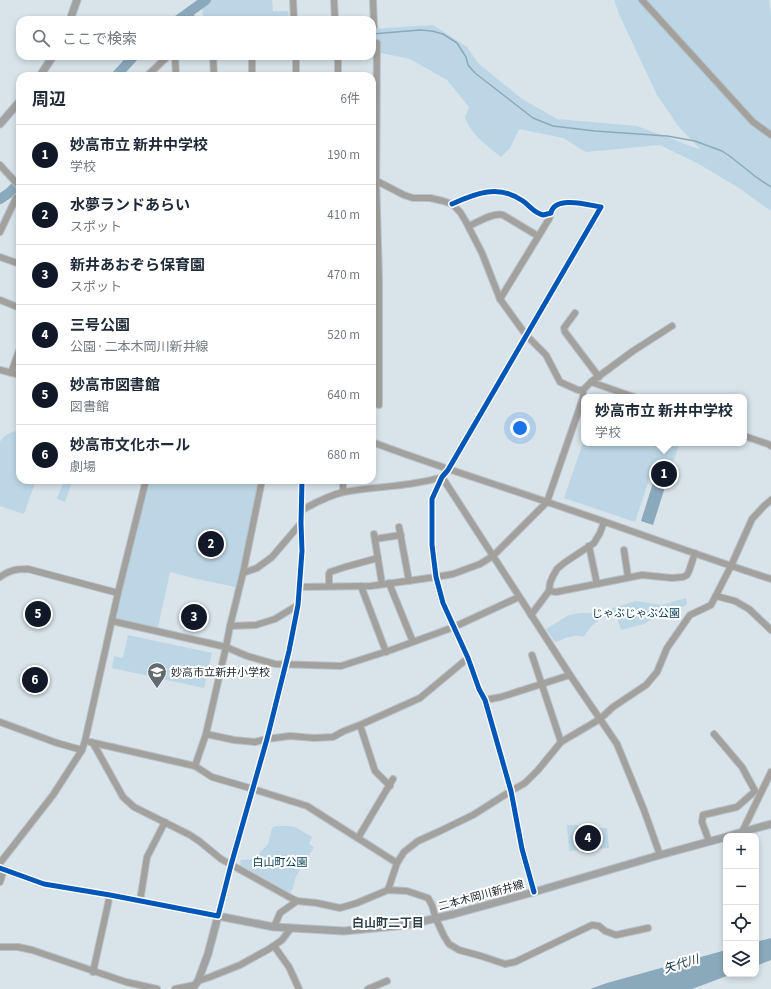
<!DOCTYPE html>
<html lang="ja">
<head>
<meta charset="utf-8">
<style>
  :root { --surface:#fff; --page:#f2f2f3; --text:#1f2937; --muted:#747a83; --line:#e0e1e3; --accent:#111827 }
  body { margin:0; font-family:"Source Sans 3","Noto Sans JP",sans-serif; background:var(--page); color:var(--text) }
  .controls { position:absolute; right:12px; bottom:12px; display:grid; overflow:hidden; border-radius:8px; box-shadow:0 2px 6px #0003 }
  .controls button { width:36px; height:36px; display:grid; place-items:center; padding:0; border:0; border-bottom:1px solid var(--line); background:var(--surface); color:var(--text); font:20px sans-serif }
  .you { position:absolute; left:520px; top:428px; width:14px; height:14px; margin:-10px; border:3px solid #fff; border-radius:50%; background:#1a73e8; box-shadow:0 0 0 6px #1a73e833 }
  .badge { display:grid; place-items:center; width:26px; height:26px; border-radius:50%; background:var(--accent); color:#fff; font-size:13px; font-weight:700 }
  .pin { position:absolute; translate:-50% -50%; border:2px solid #fff; box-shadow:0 1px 4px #0006 }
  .popup { position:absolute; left:581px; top:394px; width:166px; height:52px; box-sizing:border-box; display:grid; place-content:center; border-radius:8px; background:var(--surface); filter:drop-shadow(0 1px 3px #0005); font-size:13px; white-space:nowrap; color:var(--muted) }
  .popup b { font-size:15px; color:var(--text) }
  .popup::after { content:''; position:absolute; left:50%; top:100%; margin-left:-8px; border:8px solid transparent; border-top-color:var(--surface) }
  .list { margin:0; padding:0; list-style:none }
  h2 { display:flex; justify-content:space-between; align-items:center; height:52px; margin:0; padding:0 16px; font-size:17px }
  h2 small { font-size:13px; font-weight:400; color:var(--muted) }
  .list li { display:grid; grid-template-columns:26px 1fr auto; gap:12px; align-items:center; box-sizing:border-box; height:60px; padding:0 16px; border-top:1px solid var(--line) }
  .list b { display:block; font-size:15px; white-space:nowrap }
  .list p { margin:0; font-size:13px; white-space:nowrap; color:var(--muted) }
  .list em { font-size:13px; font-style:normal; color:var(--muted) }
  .icon { flex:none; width:22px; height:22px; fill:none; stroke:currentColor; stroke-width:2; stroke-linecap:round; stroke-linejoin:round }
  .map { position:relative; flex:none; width:771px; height:989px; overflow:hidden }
  .search { position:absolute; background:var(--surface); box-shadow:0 2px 6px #0003; left:16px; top:16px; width:360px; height:44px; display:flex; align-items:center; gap:10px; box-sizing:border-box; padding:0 14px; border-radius:12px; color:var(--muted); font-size:15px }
  .panel { position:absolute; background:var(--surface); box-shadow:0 2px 6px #0003; left:16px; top:72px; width:360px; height:412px; border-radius:12px }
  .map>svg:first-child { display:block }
  .green { fill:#bcd6e5 }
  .water { fill:#8aa9bb }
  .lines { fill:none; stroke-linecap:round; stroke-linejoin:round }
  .stream { stroke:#8aa9bb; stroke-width:1.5 }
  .river { stroke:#8aa9bb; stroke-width:10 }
  .minor-casing { stroke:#b9c1c7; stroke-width:8 }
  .major-casing { stroke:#b9c1c7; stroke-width:9 }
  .minor { stroke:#a2a19d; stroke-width:6 }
  .major { stroke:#a1a3a3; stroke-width:7 }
  .cycleway-casing { stroke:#fff; stroke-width:8 }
  .cycleway { stroke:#0057b8; stroke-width:5 }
  .labels { text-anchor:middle; stroke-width:4; stroke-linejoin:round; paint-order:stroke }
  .park-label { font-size:11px; fill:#003851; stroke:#fff }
  .poi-label { font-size:11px; fill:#222a2f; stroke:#fff; text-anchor:start }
  .street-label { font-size:11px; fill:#222a2f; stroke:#fff }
  .neighbourhood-label { font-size:12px; font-weight:bold; fill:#30414b; stroke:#fff }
  .water-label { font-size:12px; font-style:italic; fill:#123547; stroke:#fff }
</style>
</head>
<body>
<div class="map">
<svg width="771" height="989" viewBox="0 0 771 989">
  <rect width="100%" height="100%" fill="#d8e3ea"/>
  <!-- green -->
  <g class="green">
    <path d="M211 0H272L273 11H288L289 20H208L203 16C201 7 204 5 211 0Z"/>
    <path d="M614 0H769L771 15V211L739 188 699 164 660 145 586 152 563 138 519 129 510 148 501 157C487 146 471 134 465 118L469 107 447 80 410 59 372 51V29L433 25 467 47 478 63 522 99 557 119 637 126 701 150 679 127 657 95 619 14Z"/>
    <path d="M20 430V480H36L24 514 0 506V442C4 434 12 432 20 430Z"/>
    <path d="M584 440V443H680L668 475 652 471 635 522 564 498Z"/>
    <path d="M64 480 72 482 65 502 57 499Z"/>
    <path d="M146 480H262L240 588 193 578 170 572 157 632 112 621Z"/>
    <path d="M686 598 687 605 655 617 644 624 621 630 617 617C612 616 608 616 604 617 597 619 587 631 583 637 574 633 564 639 555 642L546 629 569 615 580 613H591L610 609 636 601 662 605Z"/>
    <path d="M128 635 212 653 204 688 112 668 114 656 123 658Z"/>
    <path d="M567 825H588L589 827 593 828H607L609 848 569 851Z"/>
    <path d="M276 826H290L297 828 312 837 309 844 314 847 296 876 291 893 240 865 241 860 254 859 268 844 272 828Z"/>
  </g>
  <!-- water -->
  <g class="water">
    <path d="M653 483 665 487 653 525 641 521Z"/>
    <path d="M771 938V960L756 966V942Z"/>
    <path d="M726 950V974H732L692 989H590L607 983Z"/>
  </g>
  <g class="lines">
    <!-- stream -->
    <g class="stream">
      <path d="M188 13 201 20"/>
      <path d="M372 34 420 30 432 31 443 34 457 43 466 57 468 65 475 73 533 118 553 126 595 131 667 136 695 141 722 151 731 157 756 177 771 187"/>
    </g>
    <!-- river -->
    <g class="river">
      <path d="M178 20 206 0"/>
      <path d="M116 76 134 56"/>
      <path d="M0 199 9 193 20 182"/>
    </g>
    <defs>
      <g id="minor">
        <path d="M293 0 294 20"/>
        <path d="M334 0 335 20"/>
        <path d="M642 0 753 122 771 135"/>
        <path d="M372 26H374L373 0"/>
        <path d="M372 43H377L376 180 379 278V405L372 402"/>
        <path d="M175 56 176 76"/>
        <path d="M213 56 214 76"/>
        <path d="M252 56V76"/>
        <path d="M296 56V76"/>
        <path d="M338 56V76"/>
        <path d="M147 76 168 56"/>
        <path d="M0 165 20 187"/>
        <path d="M373 179 404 195 413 198H430L443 201 452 204 460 212 465 220 482 253 500 299 526 335 546 355 560 382 578 390H583"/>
        <path d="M452 204C476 193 499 184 523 201 530 206 534 213 543 215L551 213C554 195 589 205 601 207L448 470 442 477 432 499V545L436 577 443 603 468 658 479 689 485 700 511 791 522 849 534 892"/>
        <path d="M469 226C478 222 494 212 503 215L538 236"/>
        <path d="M0 232 16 198 20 195"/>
        <path d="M0 257 20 264"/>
        <path d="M500 299 549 219 551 213"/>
        <path d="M0 300 20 308"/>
        <path d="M575 313 564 328 565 332 599 377"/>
        <path d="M0 370 20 375"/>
        <path d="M11 373 20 348"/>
        <path d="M591 382 634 397"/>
        <path d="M744 436 768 444 771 446"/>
        <path d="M372 442C430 464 489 482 547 502 622 527 696 555 771 579"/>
        <path d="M442 477 570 675 617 744 644 810 660 855"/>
        <path d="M343 480V492"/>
        <path d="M302 510C315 503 329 495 344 492 377 486 410 487 442 477"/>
        <path d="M399 527 409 581"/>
        <path d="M374 534 382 584"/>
        <path d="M375 539 401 535"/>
        <path d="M589 546 597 584"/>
        <path d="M624 550 628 577"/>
        <path d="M243 573 257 568 272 557 301 523"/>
        <path d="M0 577C10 570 16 569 28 569L118 593"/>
        <path d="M389 583 413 642"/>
        <path d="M329 586V574L330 572 345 567 378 558"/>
        <path d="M361 586 386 652"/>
        <path d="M299 587 371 586 436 577 453 574 480 564 493 556 547 502 583 398V390L591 382 633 351 672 326"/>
        <path d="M549 591 556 592 642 575 672 578 683 577 687 575 689 571 695 553"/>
        <path d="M716 596 735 601 749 609 771 630"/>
        <path d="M531 615 549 591 550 583 553 576 557 569 564 563 594 543 600 533 604 522"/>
        <path d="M112 621 226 647 247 656 275 664 341 666 391 650 454 627 519 597"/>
        <path d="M230 626 256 625 275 619 298 605"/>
        <path d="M532 655 561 742"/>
        <path d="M485 700 501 697 570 675"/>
        <path d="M0 722 57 743 82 750"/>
        <path d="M360 725 375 771 390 786"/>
        <path d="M206 734 234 740 255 742 267 739 290 736 314 738 333 737 344 731 360 725 420 698 468 658"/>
        <path d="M90 742 195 766 212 777 253 789 307 806 397 863"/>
        <path d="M93 743 123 797 134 807 190 835 199 841 221 859 291 898 297 901 317 903 340 908 357 903 388 890 407 891 428 898 432 905 436 919 444 936 449 944 459 950 481 956 505 964 515 962 592 925 599 926 605 931 616 935 648 928"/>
        <path d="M195 766 206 734 226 647 230 626 243 573 262 480"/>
        <path d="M742 832 771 772"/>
        <path d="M358 838 393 779"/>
        <path d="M709 841 702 822 703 815 737 807 753 793 755 791 742 767 714 734"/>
        <path d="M0 863 53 795 82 750 85 741 118 593 146 480"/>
        <path d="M0 868 44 884 110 895 218 916 231 865 267 739 289 651 298 605 302 551 301 523 302 480"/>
        <path d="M0 882 4 869"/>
        <path d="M388 890 397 863 404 852 418 841 438 832 473 815 511 791 525 783 538 770 561 742 600 719 613 707 646 685 657 672 667 648 690 615 711 605 731 566 752 519 764 506 771 500"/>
        <path d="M140 901 147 857 165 822"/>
        <path d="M274 927 280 913 297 901"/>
        <path d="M274 946 289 967 299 989"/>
        <path d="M0 947H18L32 950 126 982 157 989"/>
        <path d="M93 972 110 895"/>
        <path d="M198 981 210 977 240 965 269 949 282 940 291 928"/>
        <path d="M175 989 195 985"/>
        <path d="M368 989 387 981"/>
      </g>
      <g id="major">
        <path d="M70 20 77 0"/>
        <path d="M40 76 53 56"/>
        <path d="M0 124 20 101"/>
        <path d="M728 836 771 824"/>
        <path d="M192 989 198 981 208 954 218 916 274 927 344 931 407 925 454 914 534 892 660 855 726 837"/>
      </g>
    </defs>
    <!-- minor casing -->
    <use href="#minor" class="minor-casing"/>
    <!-- major casing -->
    <use href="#major" class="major-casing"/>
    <!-- minor -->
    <use href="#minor" class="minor"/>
    <!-- major -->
    <use href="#major" class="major"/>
    <defs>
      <g id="cycleway">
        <path d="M452 204C476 193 499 184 523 201 530 206 534 213 543 215L551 213C554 195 589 205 601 207L448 470 442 477 432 499V545L436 577 443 603 468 658 479 689 485 700 511 791 522 849 534 892"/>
        <path d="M0 868 44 884 110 895 218 916 231 865 267 739 289 651 298 605 302 551 301 523 302 480"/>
      </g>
    </defs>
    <!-- cycleway casing -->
    <use href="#cycleway" class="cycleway-casing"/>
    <!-- cycleway -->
    <use href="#cycleway" class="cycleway"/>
  </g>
  <!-- icons -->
  <defs>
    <symbol id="school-pin" viewBox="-11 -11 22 30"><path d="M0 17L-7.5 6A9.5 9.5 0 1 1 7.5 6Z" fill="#626b70" stroke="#fff"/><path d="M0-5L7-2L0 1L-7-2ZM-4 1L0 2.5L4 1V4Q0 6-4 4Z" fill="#fff"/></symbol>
  </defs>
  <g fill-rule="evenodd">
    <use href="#school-pin" x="146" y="661" width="22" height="30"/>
  </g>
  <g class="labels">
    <!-- park labels -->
    <g class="park-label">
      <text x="636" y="617">じゃぶじゃぶ公園</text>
      <text x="280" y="866">白山町公園</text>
    </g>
    <!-- poi labels -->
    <g class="poi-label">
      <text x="171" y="676">妙高市立新井小学校</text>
    </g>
    <!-- street labels -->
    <g class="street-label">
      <text transform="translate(481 895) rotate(-15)" y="4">二本木岡川新井線</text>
    </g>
    <!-- neighbourhood labels -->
    <g class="neighbourhood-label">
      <text x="388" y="927">白山町二丁目</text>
    </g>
    <!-- water labels -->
    <g class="water-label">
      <text transform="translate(681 964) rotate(-17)" y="4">矢代川</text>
    </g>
  </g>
</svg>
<div class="controls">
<button>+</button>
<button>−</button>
<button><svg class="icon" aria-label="locate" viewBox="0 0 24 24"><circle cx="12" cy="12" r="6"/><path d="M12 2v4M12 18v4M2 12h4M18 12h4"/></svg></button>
<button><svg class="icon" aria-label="layers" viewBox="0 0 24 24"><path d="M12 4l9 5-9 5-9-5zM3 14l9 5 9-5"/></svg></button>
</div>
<div class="you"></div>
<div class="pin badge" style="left:664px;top:474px">1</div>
<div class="popup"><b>妙高市立 新井中学校</b>学校</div>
<div class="pin badge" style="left:211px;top:544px">2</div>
<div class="pin badge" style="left:194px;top:617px">3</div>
<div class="pin badge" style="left:588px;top:838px">4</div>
<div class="pin badge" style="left:38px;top:614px">5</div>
<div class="pin badge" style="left:35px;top:680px">6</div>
<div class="search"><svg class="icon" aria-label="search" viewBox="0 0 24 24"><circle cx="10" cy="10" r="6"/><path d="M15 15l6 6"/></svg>ここで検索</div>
<section class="panel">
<h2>周辺<small>6件</small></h2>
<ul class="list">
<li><span class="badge">1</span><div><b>妙高市立 新井中学校</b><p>学校</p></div><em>190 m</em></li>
<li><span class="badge">2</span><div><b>水夢ランドあらい</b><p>スポット</p></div><em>410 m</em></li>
<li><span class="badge">3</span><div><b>新井あおぞら保育園</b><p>スポット</p></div><em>470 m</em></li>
<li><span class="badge">4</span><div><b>三号公園</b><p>公園 · 二本木岡川新井線</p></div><em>520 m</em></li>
<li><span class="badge">5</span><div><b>妙高市図書館</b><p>図書館</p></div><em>640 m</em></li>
<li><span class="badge">6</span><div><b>妙高市文化ホール</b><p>劇場</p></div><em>680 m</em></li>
</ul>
</section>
</div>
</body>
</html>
